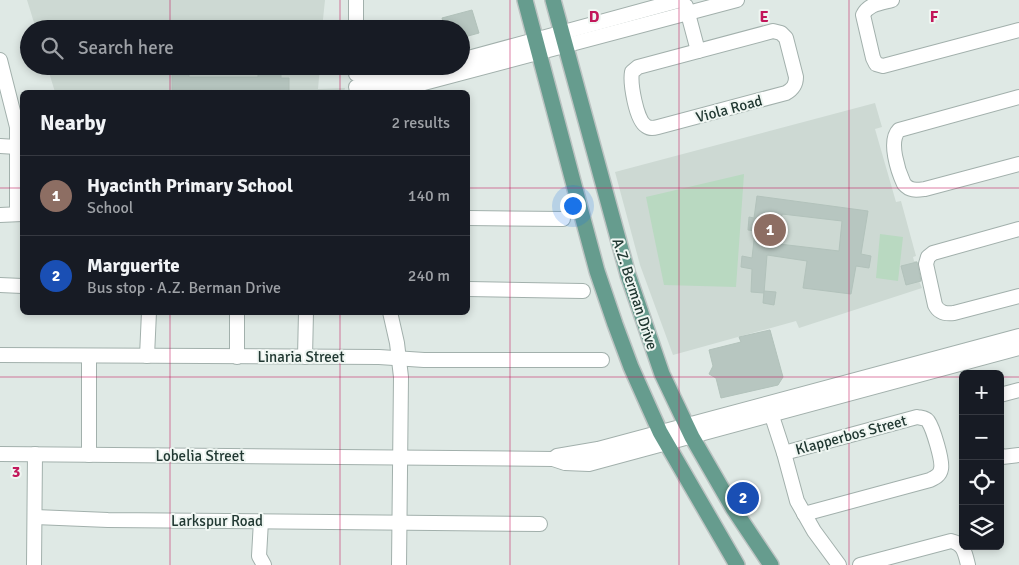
<!DOCTYPE html>
<html lang="en">
<head>
<meta charset="utf-8">
<style>
  :root { --surface:#171b24; --page:#20242c; --text:#f1f3f6; --muted:#9ea1a6; --line:#363941; --accent:#8c9099 }
  body { margin:0; font-family:Signika,sans-serif; background:var(--page); color:var(--text) }
  .controls { position:absolute; right:15px; bottom:15px; display:grid; overflow:hidden; border-radius:8px; box-shadow:0 2px 8px #0003 }
  .controls button { width:45px; height:45px; display:grid; place-items:center; padding:0; border:0; border-bottom:1px solid var(--line); background:var(--surface); color:var(--text); font:25px sans-serif }
  .you { position:absolute; left:572px; top:205px; width:18px; height:18px; margin:-12px; border:4px solid #fff; border-radius:50%; background:#1a73e8; box-shadow:0 0 0 8px #1a73e833 }
  .badge { display:grid; place-items:center; width:32px; height:32px; border-radius:50%; background:var(--accent); color:#fff; font-size:16px; font-weight:700 }
  .pin { position:absolute; translate:-50% -50%; border:2px solid #fff; box-shadow:0 1px 5px #0006 }
  .list { margin:0; padding:0; list-style:none }
  h2 { display:flex; justify-content:space-between; align-items:center; height:65px; margin:0; padding:0 20px; font-size:21px }
  h2 small { font-size:16px; font-weight:400; color:var(--muted) }
  .list li { display:grid; grid-template-columns:32px 1fr auto; gap:15px; align-items:center; box-sizing:border-box; height:80px; padding:0 20px; border-top:1px solid var(--line) }
  .list b { display:block; font-size:19px; white-space:nowrap }
  .list p { margin:0; font-size:16px; white-space:nowrap; color:var(--muted) }
  .list em { font-size:16px; font-style:normal; color:var(--muted) }
  .icon { flex:none; width:28px; height:28px; fill:none; stroke:currentColor; stroke-width:2; stroke-linecap:round; stroke-linejoin:round }
  .map { position:relative; flex:none; width:1019px; height:565px; overflow:hidden }
  .search { position:absolute; background:var(--surface); box-shadow:0 2px 8px #0003; left:20px; top:20px; width:450px; height:55px; display:flex; align-items:center; gap:12px; box-sizing:border-box; padding:0 18px; border-radius:28px; color:var(--muted); font-size:19px }
  .panel { position:absolute; background:var(--surface); box-shadow:0 2px 8px #0003; left:20px; top:90px; width:450px; height:225px; border-radius:8px }
  .map>svg:first-child { display:block }
  .built { fill:#cdd9d3 }
  .green { fill:#b9d9c1 }
  .building { fill:#b7c6c0; stroke:#b2c2bb; fill-rule:evenodd }
  .lines { fill:none; stroke-linecap:round; stroke-linejoin:round }
  .minor-casing { stroke:#a2b0ac; stroke-width:16 }
  .major-casing { stroke:#bcc3c2; stroke-width:18 }
  .minor { stroke:#fff; stroke-width:14 }
  .major { stroke:#669c8e; stroke-width:15 }
  .grid { fill:none; stroke:#c2185b; stroke-width:1; stroke-opacity:0.55 }
  .labels { text-anchor:middle; stroke-width:4; stroke-linejoin:round; paint-order:stroke }
  .street-label { font-size:15px; fill:#213832; stroke:#eff6f2 }
  .grid-label { font-size:16px; text-anchor:middle; font-weight:bold; fill:#c2185b; stroke:#eff6f2; stroke-width:4; stroke-linejoin:round; paint-order:stroke }
</style>
</head>
<body>
<div class="map">
<svg width="1019" height="565" viewBox="0 0 1019 565">
  <rect width="100%" height="100%" fill="#dfe9e5"/>
  <!-- built -->
  <g class="built">
    <path d="M27 0H325L322 29H36Z"/>
    <path d="M47 66H320L318 89 345 88 344 92H55Z"/>
    <path d="M875 103 882 127 875 129 896 202 901 201 916 256 913 257 914 261H917L923 280 919 281 922 288 799 328 796 321 673 355 640 265 615 172Z"/>
  </g>
  <!-- green -->
  <g class="green">
    <path d="M744 174 736 287 664 285 646 197Z"/>
    <path d="M880 234 903 237 898 281 876 278Z"/>
  </g>
  <!-- building -->
  <g class="building">
    <path d="M472 10 479 33 461 38V29H445L442 18Z"/>
    <path d="M172 66H189V77H258V66H281V78H289V91L172 90Z"/>
    <path d="M757 196 868 211 861 254 871 256 869 268 856 266 851 294 803 288 807 261 767 255 764 293 751 292 752 269 741 267 742 256 752 258 755 231 748 230 749 217 754 218ZM782 214 842 221 839 251 779 244Z"/>
    <path d="M917 262 921 281 906 285 901 266Z"/>
    <path d="M764 291 776 292 774 305 763 303Z"/>
    <path d="M770 330 783 377 778 385 721 398 716 378 709 374 713 366 709 350 741 342 739 337Z"/>
  </g>
  <g class="lines">
    <defs>
      <g id="minor">
        <path d="M892 0C881 3 868 4 863 15L873 58 876 64 883 66 1019 30"/>
        <path d="M686 6 698 51"/>
        <path d="M356 29V0"/>
        <path d="M773 31 781 33 786 38 796 77C796 85 793 89 786 93L658 127C654 128 650 129 646 126 636 120 630 83 632 72L638 67Z"/>
        <path d="M0 60 17 127V214"/>
        <path d="M461 60 681 0"/>
        <path d="M356 74H405L437 66"/>
        <path d="M356 87H401L424 83 737 0"/>
        <path d="M1019 97 899 130C888 141 898 171 904 184 910 191 916 190 925 189L1019 164"/>
        <path d="M0 146 17 147"/>
        <path d="M0 215 22 214"/>
        <path d="M468 218 563 219"/>
        <path d="M1019 229 933 253 928 257 926 264 935 305C939 313 946 314 954 313L1019 296"/>
        <path d="M0 285 22 286"/>
        <path d="M468 289 583 291"/>
        <path d="M390 312 397 343 401 377 399 565"/>
        <path d="M0 355 379 357 424 360H602"/>
        <path d="M89 356V455"/>
        <path d="M147 356 149 312"/>
        <path d="M237 357V312"/>
        <path d="M305 357 306 312"/>
        <path d="M1000 395 1019 390"/>
        <path d="M769 407 784 453 797 501 814 531 839 565"/>
        <path d="M784 453 917 417C922 418 926 418 928 421 933 428 943 461 941 469 940 475 936 477 930 480L804 514"/>
        <path d="M0 454 553 459 565 463 589 464 1019 348"/>
        <path d="M1000 455 1002 457 1019 455"/>
        <path d="M553 459 557 456 598 449 1019 336"/>
        <path d="M35 517 108 520 540 524"/>
        <path d="M261 521 259 556 264 565"/>
        <path d="M34 565 35 454"/>
        <path d="M860 565 951 541C964 544 965 553 968 565"/>
      </g>
      <g id="major">
        <path d="M525 0 583 219 597 271 615 324 631 367 660 432 737 565"/>
        <path d="M553 0 628 275 662 374 692 437 733 508 771 565"/>
      </g>
    </defs>
    <!-- minor casing -->
    <use href="#minor" class="minor-casing"/>
    <!-- major casing -->
    <use href="#major" class="major-casing"/>
    <!-- minor -->
    <use href="#minor" class="minor"/>
    <!-- major -->
    <use href="#major" class="major"/>
  </g>
  <!-- grid -->
  <path class="grid" d="M170 0V29M340 0V29M510 0V565M679 0V565M849 0V565M170 66V92M340 66V92M0 188H22M468 188H1019M170 312V565M340 312V565M0 377H963M1000 377H1019"/>
  <g class="labels">
    <!-- street labels -->
    <g class="street-label">
      <text transform="translate(729 109) rotate(-15)" y="5">Viola Road</text>
      <text transform="translate(635 294) rotate(72)" y="5">A.Z. Berman Drive</text>
      <text x="301" y="362">Linaria Street</text>
      <text transform="translate(851 435) rotate(-15)" y="5">Klapperbos Street</text>
      <text x="200" y="461">Lobelia Street</text>
      <text x="217" y="526">Larkspur Road</text>
    </g>
  </g>
  <g class="grid-label">
    <text x="594" y="22">D</text>
    <text x="764" y="22">E</text>
    <text x="934" y="22">F</text>
    <text x="16" y="477">3</text>
  </g>
</svg>
<div class="controls">
<button>+</button>
<button>−</button>
<button><svg class="icon" aria-label="locate" viewBox="0 0 24 24"><circle cx="12" cy="12" r="6"/><path d="M12 2v4M12 18v4M2 12h4M18 12h4"/></svg></button>
<button><svg class="icon" aria-label="layers" viewBox="0 0 24 24"><path d="M12 4l9 5-9 5-9-5zM3 14l9 5 9-5"/></svg></button>
</div>
<div class="you"></div>
<div class="pin badge" style="left:770px;top:230px;background:#8d6e63">1</div>
<div class="pin badge" style="left:743px;top:498px;background:#1a4fb4">2</div>
<div class="search"><svg class="icon" aria-label="search" viewBox="0 0 24 24"><circle cx="10" cy="10" r="6"/><path d="M15 15l6 6"/></svg>Search here</div>
<section class="panel">
<h2>Nearby<small>2 results</small></h2>
<ul class="list">
<li><span class="badge" style="background:#8d6e63">1</span><div><b>Hyacinth Primary School</b><p>School</p></div><em>140 m</em></li>
<li><span class="badge" style="background:#1a4fb4">2</span><div><b>Marguerite</b><p>Bus stop · A.Z. Berman Drive</p></div><em>240 m</em></li>
</ul>
</section>
</div>
</body>
</html>
